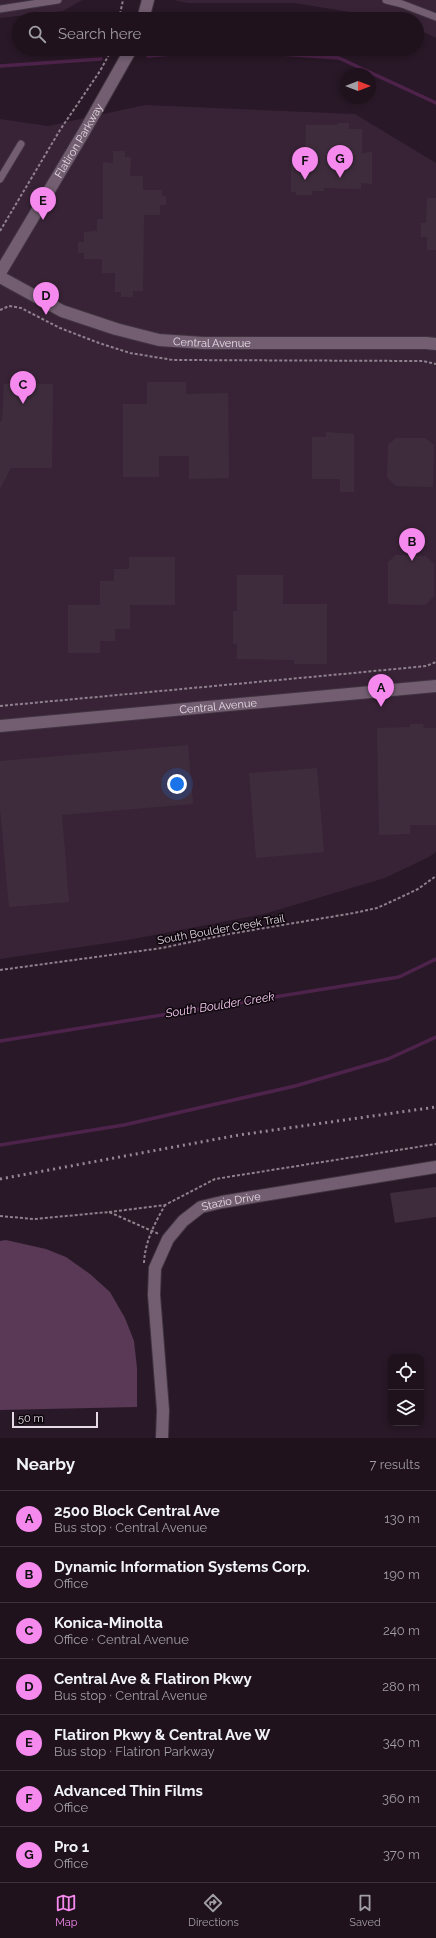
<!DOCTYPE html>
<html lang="en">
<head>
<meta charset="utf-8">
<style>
  :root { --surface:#1f121d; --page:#2c202a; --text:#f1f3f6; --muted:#a19ea4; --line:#3c323b; --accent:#f689ed }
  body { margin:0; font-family:Raleway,sans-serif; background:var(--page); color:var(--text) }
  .controls { position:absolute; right:12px; bottom:12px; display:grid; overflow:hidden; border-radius:8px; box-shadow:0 2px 6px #0003 }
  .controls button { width:36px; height:36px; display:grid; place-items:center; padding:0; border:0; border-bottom:1px solid var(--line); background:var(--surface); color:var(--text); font:20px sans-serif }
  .compass { position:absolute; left:340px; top:68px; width:36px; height:36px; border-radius:50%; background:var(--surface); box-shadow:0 2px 6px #0003; rotate:90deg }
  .scale { position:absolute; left:12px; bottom:10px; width:86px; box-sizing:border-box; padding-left:4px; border:2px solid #e6dae4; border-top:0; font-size:11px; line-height:14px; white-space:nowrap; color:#e6dae4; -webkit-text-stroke:3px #0d060c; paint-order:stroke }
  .you { position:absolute; left:177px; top:784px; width:14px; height:14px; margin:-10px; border:3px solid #fff; border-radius:50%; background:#1a73e8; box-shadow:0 0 0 6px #1a73e833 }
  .badge { display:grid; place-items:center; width:26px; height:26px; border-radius:50%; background:var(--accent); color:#111; font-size:13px; font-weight:700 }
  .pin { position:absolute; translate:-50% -33px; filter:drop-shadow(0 1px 2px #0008) }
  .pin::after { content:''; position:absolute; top:21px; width:14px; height:12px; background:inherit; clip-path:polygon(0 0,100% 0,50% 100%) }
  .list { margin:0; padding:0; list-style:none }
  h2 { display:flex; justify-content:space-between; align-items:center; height:52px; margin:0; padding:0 16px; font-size:17px }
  h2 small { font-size:13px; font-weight:400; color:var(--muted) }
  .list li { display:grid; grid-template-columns:26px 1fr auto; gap:12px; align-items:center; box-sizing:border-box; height:56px; padding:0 16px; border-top:1px solid var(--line) }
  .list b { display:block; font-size:15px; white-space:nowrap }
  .list p { margin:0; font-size:13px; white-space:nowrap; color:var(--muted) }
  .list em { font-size:13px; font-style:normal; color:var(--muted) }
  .icon { flex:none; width:22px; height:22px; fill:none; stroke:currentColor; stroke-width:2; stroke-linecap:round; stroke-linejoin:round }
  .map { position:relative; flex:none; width:436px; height:1438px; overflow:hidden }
  .search { position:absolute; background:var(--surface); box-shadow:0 2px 6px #0003; left:12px; right:12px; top:12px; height:44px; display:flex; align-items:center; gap:10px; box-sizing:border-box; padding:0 14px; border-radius:22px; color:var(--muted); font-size:15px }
  .sheet { height:444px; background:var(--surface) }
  nav { display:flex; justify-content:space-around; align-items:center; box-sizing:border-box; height:56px; border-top:1px solid var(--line); background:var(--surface); font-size:11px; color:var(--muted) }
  nav a { display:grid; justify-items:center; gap:2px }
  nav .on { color:var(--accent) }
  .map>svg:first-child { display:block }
  .built { fill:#382336 }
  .green { fill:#593956 }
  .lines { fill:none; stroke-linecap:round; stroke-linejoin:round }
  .stream { stroke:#4e234b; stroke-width:3.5 }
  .building { fill:#3e2c3c }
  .lane-casing { stroke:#40333f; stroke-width:9 }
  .street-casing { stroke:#40333f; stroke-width:14 }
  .path { stroke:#8e808c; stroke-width:2; stroke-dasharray:3 2; stroke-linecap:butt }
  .lane { stroke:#725e70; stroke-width:7 }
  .street { stroke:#725e70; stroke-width:12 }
  .rail { stroke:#968894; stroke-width:3; stroke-dasharray:2 4; stroke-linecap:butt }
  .labels { text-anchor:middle; stroke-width:3; stroke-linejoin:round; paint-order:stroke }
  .street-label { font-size:11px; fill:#e6dae4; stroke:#0d060c }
  .water-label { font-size:12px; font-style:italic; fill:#f8ccf3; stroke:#0d060c }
</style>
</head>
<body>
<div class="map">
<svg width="436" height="1438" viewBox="0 0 436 1438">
  <rect width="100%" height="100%" fill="#291827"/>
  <!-- built -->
  <g class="built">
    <path d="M0 0H82L63 11 0 18Z"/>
    <path d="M173 0H436V38L417 29V19H392L295 3H188Z"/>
    <path d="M145 105 355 114 436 163V852L429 857 385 878 264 914 128 940 0 959V119L48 126Z"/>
  </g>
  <!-- green -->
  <path class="green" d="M6 1240 46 1249 66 1257 90 1274 110 1292 125 1318 134 1341 137 1368V1407L0 1410V1241Z"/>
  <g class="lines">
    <!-- stream -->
    <g class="stream">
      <path d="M148 56 219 50 339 58 436 103"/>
      <path d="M0 66 101 59"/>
      <path d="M0 1041 399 977 436 959"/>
      <path d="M0 1145 124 1125 295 1086 388 1059 436 1037"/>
    </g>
  </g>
  <!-- building -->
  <g class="building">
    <path d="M337 123H349V129H362V153L372 152V184L361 183V189L324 188V191H312V195H296V192H291V157L305 156 306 125H338Z"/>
    <path d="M113 151H125V157H131L130 176H143V190H162V196H166V205H160V215H144L143 291H133V297H121V292H115V273H102V259H84V253H78V242H84V232L97 231V219H103V162L113 163Z"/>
    <path d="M427 198H436V250H427V237H421V223H426Z"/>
    <path d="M147 382H186V394L228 393 229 478 189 479V456H159V477H123V404H147Z"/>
    <path d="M4 384H53L52 468H11L0 489V421H2Z"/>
    <path d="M326 432 354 434V492H340V479H312V437H326Z"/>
    <path d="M396 438H425L434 445 433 487 396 486 387 477 388 445Z"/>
    <path d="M396 555 426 556 434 564V596L425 605 388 604V562Z"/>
    <path d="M129 557H175V605H130V629H115V641H100V653H68V605H100V581H114V569H129Z"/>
    <path d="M237 575H283V604H327V664H294V660L237 659V644H233V611H237Z"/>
    <path d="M410 724H423L424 728H436V825H410V834L379 835 377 728 410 727Z"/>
    <path d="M188 745 193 804 62 815 69 902 9 907 0 808V761Z"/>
    <path d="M317 768 324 852 256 858 249 773Z"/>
    <path d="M436 1187V1217L395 1223 390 1193Z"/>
  </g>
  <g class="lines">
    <defs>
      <g id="lane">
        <path d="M386 0 402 4 436 17"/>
        <path d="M0 9 58 0"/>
        <path d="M0 179 21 144"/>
      </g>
      <g id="street">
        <path d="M143 19 148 0"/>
        <path id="s1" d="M0 273 84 132 131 49"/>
        <path id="s2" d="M0 277 62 311 116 329 159 340 203 343H426L436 344"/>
        <path id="s3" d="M0 726 436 686"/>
        <path id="s4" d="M162 1438 163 1410 154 1295 155 1268 168 1239 183 1221 201 1207 222 1202 436 1167"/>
      </g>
    </defs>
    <!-- lane casing -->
    <use href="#lane" class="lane-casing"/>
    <!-- street casing -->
    <use href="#street" class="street-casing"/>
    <!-- path -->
    <g class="path">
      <path d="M119 19 123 0"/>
      <path d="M0 231 60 130 100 71 112 49"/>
      <path d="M0 310 9 306 21 308 60 328 99 343 130 353 173 360 423 361 436 364"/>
      <path d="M0 706 364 672 426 666 436 662"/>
      <path d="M0 970 162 948 229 934 354 913 377 908 397 899 418 889 436 876"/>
      <path d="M109 1212 165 1205 215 1179 436 1144"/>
      <path d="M0 1216 34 1219 109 1212 159 1234"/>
      <path d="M144 1263C145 1241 155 1223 165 1205"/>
    </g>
    <!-- lane -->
    <use href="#lane" class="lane"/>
    <!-- street -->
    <use href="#street" class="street"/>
    <!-- rail -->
    <path class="rail" d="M0 1179 239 1135 436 1107"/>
  </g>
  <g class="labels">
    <!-- street labels -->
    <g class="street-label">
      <text dy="4" stroke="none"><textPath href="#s1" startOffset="154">Flatiron Parkway</textPath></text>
      <text dy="4" stroke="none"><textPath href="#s2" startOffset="225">Central Avenue</textPath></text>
      <text dy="4" stroke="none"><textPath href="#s3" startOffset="219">Central Avenue</textPath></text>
      <text transform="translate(221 929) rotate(-10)" y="4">South Boulder Creek Trail</text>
      <text dy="4" stroke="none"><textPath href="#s4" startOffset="279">Stazio Drive</textPath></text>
    </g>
    <!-- water labels -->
    <g class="water-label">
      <text transform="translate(220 1005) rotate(-9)" y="4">South Boulder Creek</text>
    </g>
  </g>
</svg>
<div class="controls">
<button><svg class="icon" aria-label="locate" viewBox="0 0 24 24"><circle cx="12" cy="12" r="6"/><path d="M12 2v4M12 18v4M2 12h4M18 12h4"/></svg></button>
<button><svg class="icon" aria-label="layers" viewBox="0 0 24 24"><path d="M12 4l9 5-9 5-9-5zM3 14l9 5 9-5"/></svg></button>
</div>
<svg class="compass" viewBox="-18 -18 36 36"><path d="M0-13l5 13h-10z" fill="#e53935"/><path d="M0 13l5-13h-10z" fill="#a19ea4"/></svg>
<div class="scale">50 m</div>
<div class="you"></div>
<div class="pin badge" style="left:381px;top:707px">A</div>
<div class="pin badge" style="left:412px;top:561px">B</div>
<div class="pin badge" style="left:23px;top:404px">C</div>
<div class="pin badge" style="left:46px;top:315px">D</div>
<div class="pin badge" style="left:43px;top:220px">E</div>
<div class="pin badge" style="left:305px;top:180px">F</div>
<div class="pin badge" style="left:340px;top:178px">G</div>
<div class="search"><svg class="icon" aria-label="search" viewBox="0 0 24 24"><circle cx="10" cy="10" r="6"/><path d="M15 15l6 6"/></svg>Search here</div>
</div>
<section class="sheet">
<h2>Nearby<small>7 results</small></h2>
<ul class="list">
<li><span class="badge">A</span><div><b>2500 Block Central Ave</b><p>Bus stop · Central Avenue</p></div><em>130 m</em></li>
<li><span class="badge">B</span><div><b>Dynamic Information Systems Corp.</b><p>Office</p></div><em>190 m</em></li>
<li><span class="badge">C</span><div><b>Konica-Minolta</b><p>Office · Central Avenue</p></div><em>240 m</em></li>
<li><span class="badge">D</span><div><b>Central Ave &amp; Flatiron Pkwy</b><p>Bus stop · Central Avenue</p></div><em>280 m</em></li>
<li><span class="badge">E</span><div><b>Flatiron Pkwy &amp; Central Ave W</b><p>Bus stop · Flatiron Parkway</p></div><em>340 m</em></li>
<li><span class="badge">F</span><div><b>Advanced Thin Films</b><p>Office</p></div><em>360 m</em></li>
<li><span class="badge">G</span><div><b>Pro 1</b><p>Office</p></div><em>370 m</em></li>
</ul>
</section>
<nav>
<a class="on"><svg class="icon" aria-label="map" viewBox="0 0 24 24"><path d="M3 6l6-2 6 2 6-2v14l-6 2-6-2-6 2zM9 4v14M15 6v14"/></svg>Map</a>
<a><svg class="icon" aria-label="directions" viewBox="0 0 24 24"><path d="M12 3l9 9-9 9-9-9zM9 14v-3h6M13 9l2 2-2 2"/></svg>Directions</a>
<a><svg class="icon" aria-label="saved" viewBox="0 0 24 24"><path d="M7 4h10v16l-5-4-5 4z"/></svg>Saved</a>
</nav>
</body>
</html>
